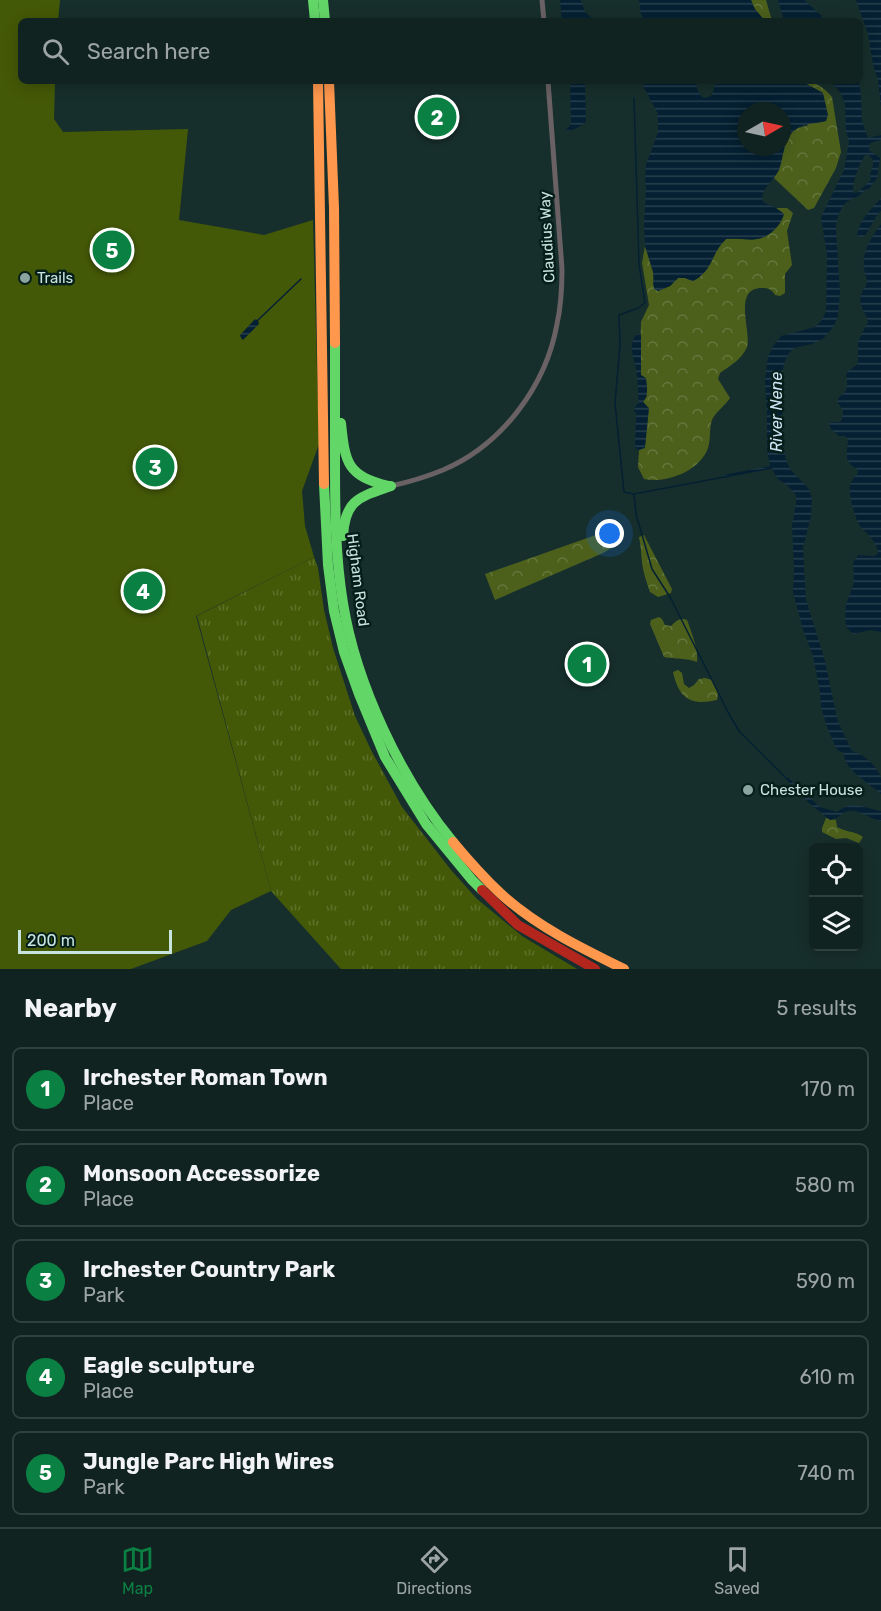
<!DOCTYPE html>
<html lang="en">
<head>
<meta charset="utf-8">
<style>
  :root { --surface:#112321; --page:#1e2f2e; --text:#f1f3f6; --muted:#9ca4a5; --line:#30403f; --accent:#0b8043 }
  body { margin:0; font-family:Rubik,sans-serif; background:var(--page); color:var(--text) }
  .controls { position:absolute; right:18px; bottom:18px; display:grid; overflow:hidden; border-radius:9px; box-shadow:0 3px 15px #0003 }
  .controls button { width:54px; height:54px; display:grid; place-items:center; padding:0; border:0; border-bottom:2px solid var(--line); background:var(--surface); color:var(--text); font:30px sans-serif }
  .compass { position:absolute; left:737px; top:102px; width:54px; height:54px; border-radius:50%; background:var(--surface); box-shadow:0 3px 15px #0003; rotate:81deg }
  .scale { position:absolute; left:18px; bottom:15px; width:154px; box-sizing:border-box; padding-left:6px; border:3px solid #c8e4df; border-top:0; font-size:16px; line-height:21px; white-space:nowrap; color:#c8e4df; -webkit-text-stroke:4px #061e1a; paint-order:stroke }
  .you { position:absolute; left:610px; top:534px; width:21px; height:21px; margin:-15px; border:4px solid #fff; border-radius:50%; background:#1a73e8; box-shadow:0 0 0 9px #1a73e833 }
  .badge { display:grid; place-items:center; width:39px; height:39px; border-radius:50%; background:var(--accent); color:#fff; font-size:20px; font-weight:700 }
  .pin { position:absolute; translate:-50% -50%; border:3px solid #fff; box-shadow:0 2px 6px #0006 }
  .list { margin:0; padding:0; list-style:none }
  h2 { display:flex; justify-content:space-between; align-items:center; height:78px; margin:0; padding:0 24px; font-size:26px }
  h2 small { font-size:20px; font-weight:400; color:var(--muted) }
  .list li { display:grid; grid-template-columns:39px 1fr auto; gap:18px; align-items:center; box-sizing:border-box; height:84px; margin:0 12px 12px; padding:0 12px; border:2px solid var(--line); border-radius:9px }
  .list b { display:block; font-size:22px; white-space:nowrap }
  .list p { margin:0; font-size:20px; white-space:nowrap; color:var(--muted) }
  .list em { font-size:20px; font-style:normal; color:var(--muted) }
  .icon { flex:none; width:33px; height:33px; fill:none; stroke:currentColor; stroke-width:2; stroke-linecap:round; stroke-linejoin:round }
  .map { position:relative; flex:none; width:881px; height:969px; overflow:hidden }
  .search { position:absolute; background:var(--surface); box-shadow:0 3px 15px #0003; left:18px; right:18px; top:18px; height:66px; display:flex; align-items:center; gap:15px; box-sizing:border-box; padding:0 21px; border-radius:9px; color:var(--muted); font-size:22px }
  .sheet { height:558px; background:var(--surface) }
  nav { display:flex; justify-content:space-around; align-items:center; box-sizing:border-box; height:84px; border-top:2px solid var(--line); background:var(--surface); font-size:16px; color:var(--muted) }
  nav a { display:grid; justify-items:center; gap:3px }
  nav .on { color:var(--accent) }
  .map>svg:first-child { display:block }
  .grass { fill:url(#grass-tufts) }
  .forest { fill:url(#forest-crowns) }
  .park { fill:#445907 }
  .water { fill:url(#water-rules); fill-rule:evenodd }
  .lines { fill:none; stroke-linecap:round; stroke-linejoin:round }
  .stream { stroke:#042032; stroke-width:1.5 }
  .street { stroke:#6a6164; stroke-width:5 }
  .fast { stroke:#63d668; stroke-width:10 }
  .slow { stroke:#ff974d; stroke-width:10 }
  .jam { stroke:#b3261e; stroke-width:10 }
  .poi-dot { fill:#8aa5a0; stroke:#061e1a; stroke-width:2 }
  .labels { text-anchor:middle; stroke-width:5; stroke-linejoin:round; paint-order:stroke }
  .street-label { font-size:15px; fill:#c8e4df; stroke:#061e1a }
  .poi-label { font-size:15px; fill:#c8e4df; stroke:#061e1a; text-anchor:start }
  .water-label { font-size:16px; font-style:italic; fill:#cfe4f4; stroke:#061e1a }
</style>
</head>
<body>
<div class="map">
<svg width="881" height="969" viewBox="0 0 881 969">
  <defs>
    <pattern id="grass-tufts" width="24" height="20" patternUnits="userSpaceOnUse" patternTransform="scale(1.5)"><rect width="24" height="20" fill="#445907"/><path d="M3 7l-1-3M5 7V3M7 7l1-3M15 17l-1-3M17 17v-4M19 17l1-3" fill="none" stroke="#5e712b"/></pattern>
    <pattern id="forest-crowns" width="20" height="18" patternUnits="userSpaceOnUse" patternTransform="scale(1.5)"><rect width="20" height="18" fill="#4c601c"/><path d="M2 6a3 3 0 1 1 6 0M12 15a3 3 0 1 1 6 0" fill="none" stroke="#64773d"/></pattern>
    <pattern id="water-rules" width="6" height="5" patternUnits="userSpaceOnUse" patternTransform="scale(1.5)"><rect width="6" height="5" fill="#042032"/><path d="M0 2.5h6" fill="none" stroke="#27404f"/></pattern>
  </defs>
  <rect width="100%" height="100%" fill="#172f2c"/>
  <!-- grass -->
  <path class="grass" d="M314 557 318 568 324 610 333 648 355 716 371 750 402 807 451 870 477 899 522 936 577 969H341L271 891 197 616Z"/>
  <!-- forest -->
  <g class="forest">
    <path d="M751 0H766L772 21H765C759 16 752 8 751 0Z"/>
    <path d="M801 81C814 81 824 87 832 97L841 152 836 168 814 208 808 210 774 178C784 161 781 128 807 126L823 93Z"/>
    <path d="M776 208H787L793 213 787 231 792 265 785 274V293L780 296 775 295C773 291 769 288 764 288 731 286 752 332 747 347 742 359 730 366 720 373L718 379 730 398C725 406 716 411 712 420 709 428 711 439 708 448 700 471 666 484 644 479L638 467 639 450 645 447 646 405 643 402 647 396 641 375 640 361 641 322 649 305 642 263 645 246 654 276 653 285 658 291 670 286 678 278H685L693 281C714 270 710 254 726 239 743 237 759 245 774 230 779 225 782 221 783 213Z"/>
    <path d="M610 530 615 546 603 553 495 600 485 574Z"/>
    <path d="M644 535 672 589 671 593 658 597 650 592C647 583 643 572 642 562 641 553 641 546 639 537Z"/>
    <path d="M659 617 662 619 665 625 671 626C676 621 680 617 687 620 691 630 699 652 697 662 687 658 675 659 664 657L650 624 651 620Z"/>
    <path d="M678 670 682 673 684 684 689 688 694 685 699 679 705 678 712 680 718 693 717 700C691 706 679 699 673 672Z"/>
    <path d="M826 818 836 820 837 827C845 832 855 831 863 837L859 843 846 838 836 839 822 832V828Z"/>
  </g>
  <!-- park -->
  <path class="park" d="M0 0H60L58 21H21V81H55L54 119 63 132 188 129 179 220 264 235 313 220 319 444 302 491 305 526 314 557 196 616 271 891 231 910 207 941 131 969H0Z"/>
  <!-- water -->
  <g class="water">
    <path d="M560 0H581L585 12 595 21H562Z"/>
    <path d="M639 0H751L755 9 765 21H644L641 14Z"/>
    <path d="M778 0H804L822 16 821 21H784Z"/>
    <path d="M856 0H881V108L878 80 873 64 868 34Z"/>
    <path d="M570 81H585L586 122C580 126 573 132 566 130L571 124Z"/>
    <path d="M642 81H696C697 89 698 94 704 98 715 97 713 90 715 81H801L823 93 828 115 826 121C816 124 802 123 794 130 783 141 784 156 779 170 774 181 759 190 763 202L776 208 784 214C782 221 779 225 774 230 759 245 743 237 726 239 710 254 714 270 693 281L685 278H678L670 286 658 291 654 289 653 270 645 246 644 224 646 189 645 178 646 165 658 132V122L657 112 643 86ZM746 111H782V147H746Z"/>
    <path d="M830 81H859L861 96 862 121 868 138 881 135V140L870 143 869 150 880 158 877 178 869 189H866C861 195 857 197 850 200 841 204 836 220 836 229L840 292 838 316 834 326 823 339 812 344 794 348 789 353 784 363 781 384 784 450 786 460 790 469 809 489 812 500 811 516 803 548 806 600 824 657 838 722 852 751C863 753 878 767 881 778 881 783 881 789 881 794 870 784 842 768 844 753L837 750 827 727 821 707 820 692 813 656 803 630 793 592 794 568 792 525 796 504V495L789 487 778 479 771 468 723 477V475L770 466 767 449V414L765 381 768 357 773 346 781 336 815 327 822 320 826 311 827 255 821 217 844 170 849 142 846 131 845 104 840 92ZM867 154C881 164 867 168 871 180L858 192 853 193C852 184 860 159 867 154Z"/>
    <path d="M881 198V211L877 215 865 236 859 237 857 235C860 218 871 210 881 198Z"/>
    <path d="M881 224V632L870 630 853 634 847 628 845 620 846 605 854 582 853 563 858 555 874 556 878 553C877 541 868 535 860 526 855 519 848 494 850 485 852 480 854 477 858 473L857 469C843 462 847 453 848 439L845 436H839L831 429 829 425 831 422H840L842 419 843 411 837 401C839 395 847 393 847 386 848 380 845 378 847 372L858 364V341L868 322C866 313 858 306 861 295 862 291 866 287 867 282 867 278 864 273 864 268 862 251 871 238 881 224Z"/>
    <path d="M255 319 258 320 259 324 243 340 241 338 240 335Z"/>
    <path d="M637 334 641 335V375L646 378C647 387 649 394 643 402L649 408 645 448 639 450 635 448 636 413 634 411 636 405 639 403C638 392 638 380 636 369 634 357 627 344 637 334Z"/>
    <path d="M786 776 820 807 837 812C852 800 864 808 881 811V821C870 819 859 809 848 811 841 813 838 819 830 820L809 803 784 777Z"/>
  </g>
  <g class="lines">
    <!-- stream -->
    <g class="stream">
      <path d="M634 98 639 264 645 303 638 308 619 315 620 345 615 403 624 492 634 494 772 468"/>
      <path d="M258 320 301 279"/>
      <path d="M634 495 636 514 652 569 670 597 728 712 739 731 785 777"/>
    </g>
    <!-- street -->
    <g class="street">
      <path d="M542 0 544 21"/>
      <path d="M391 486C409 482 426 477 443 470 502 445 546 386 557 324 561 306 562 287 562 269L548 81"/>
    </g>
    <!-- fast -->
    <g class="fast">
      <path d="M313 0 315 21"/>
      <path d="M323 0 325 21"/>
      <path d="M335 343C335 381 335 420 335 458 335 506 335 555 343 603 356 684 401 779 453 842"/>
      <path d="M341 423C345 463 347 476 389 486"/>
      <path d="M324 484 328 565 334 611 344 652 359 694 385 757 426 824 472 880 482 890"/>
      <path d="M343 536C345 499 360 497 391 486"/>
    </g>
    <!-- slow -->
    <g class="slow">
      <path d="M318 81 324 484"/>
      <path d="M329 81 334 208 335 343"/>
      <path d="M453 842C468 860 483 877 500 893 536 926 581 948 624 969"/>
    </g>
    <!-- jam -->
    <path class="jam" d="M482 890 518 925 595 969"/>
  </g>
  <!-- markers -->
  <g class="poi-dot">
    <circle cx="25" cy="278" r="6"/>
    <circle cx="748" cy="790" r="6"/>
  </g>
  <g class="labels">
    <!-- street labels -->
    <g class="street-label">
      <text transform="translate(547 237) rotate(-93)" y="5">Claudius Way</text>
      <text transform="translate(358 580) rotate(83)" y="5">Higham Road</text>
    </g>
    <!-- poi labels -->
    <g class="poi-label">
      <text x="37" y="283">Trails</text>
      <text x="760" y="795">Chester House</text>
    </g>
    <!-- water labels -->
    <g class="water-label">
      <text transform="translate(776 412) rotate(-90)" y="6">River Nene</text>
    </g>
  </g>
</svg>
<div class="controls">
<button><svg class="icon" aria-label="locate" viewBox="0 0 24 24"><circle cx="12" cy="12" r="6"/><path d="M12 2v4M12 18v4M2 12h4M18 12h4"/></svg></button>
<button><svg class="icon" aria-label="layers" viewBox="0 0 24 24"><path d="M12 4l9 5-9 5-9-5zM3 14l9 5 9-5"/></svg></button>
</div>
<svg class="compass" viewBox="-18 -18 36 36"><path d="M0-13l5 13h-10z" fill="#e53935"/><path d="M0 13l5-13h-10z" fill="#9ca4a5"/></svg>
<div class="scale">200 m</div>
<div class="you"></div>
<div class="pin badge" style="left:587px;top:664px">1</div>
<div class="pin badge" style="left:437px;top:117px">2</div>
<div class="pin badge" style="left:155px;top:467px">3</div>
<div class="pin badge" style="left:143px;top:591px">4</div>
<div class="pin badge" style="left:112px;top:250px">5</div>
<div class="search"><svg class="icon" aria-label="search" viewBox="0 0 24 24"><circle cx="10" cy="10" r="6"/><path d="M15 15l6 6"/></svg>Search here</div>
</div>
<section class="sheet">
<h2>Nearby<small>5 results</small></h2>
<ul class="list">
<li><span class="badge">1</span><div><b>Irchester Roman Town</b><p>Place</p></div><em>170 m</em></li>
<li><span class="badge">2</span><div><b>Monsoon Accessorize</b><p>Place</p></div><em>580 m</em></li>
<li><span class="badge">3</span><div><b>Irchester Country Park</b><p>Park</p></div><em>590 m</em></li>
<li><span class="badge">4</span><div><b>Eagle sculpture</b><p>Place</p></div><em>610 m</em></li>
<li><span class="badge">5</span><div><b>Jungle Parc High Wires</b><p>Park</p></div><em>740 m</em></li>
</ul>
</section>
<nav>
<a class="on"><svg class="icon" aria-label="map" viewBox="0 0 24 24"><path d="M3 6l6-2 6 2 6-2v14l-6 2-6-2-6 2zM9 4v14M15 6v14"/></svg>Map</a>
<a><svg class="icon" aria-label="directions" viewBox="0 0 24 24"><path d="M12 3l9 9-9 9-9-9zM9 14v-3h6M13 9l2 2-2 2"/></svg>Directions</a>
<a><svg class="icon" aria-label="saved" viewBox="0 0 24 24"><path d="M7 4h10v16l-5-4-5 4z"/></svg>Saved</a>
</nav>
</body>
</html>
